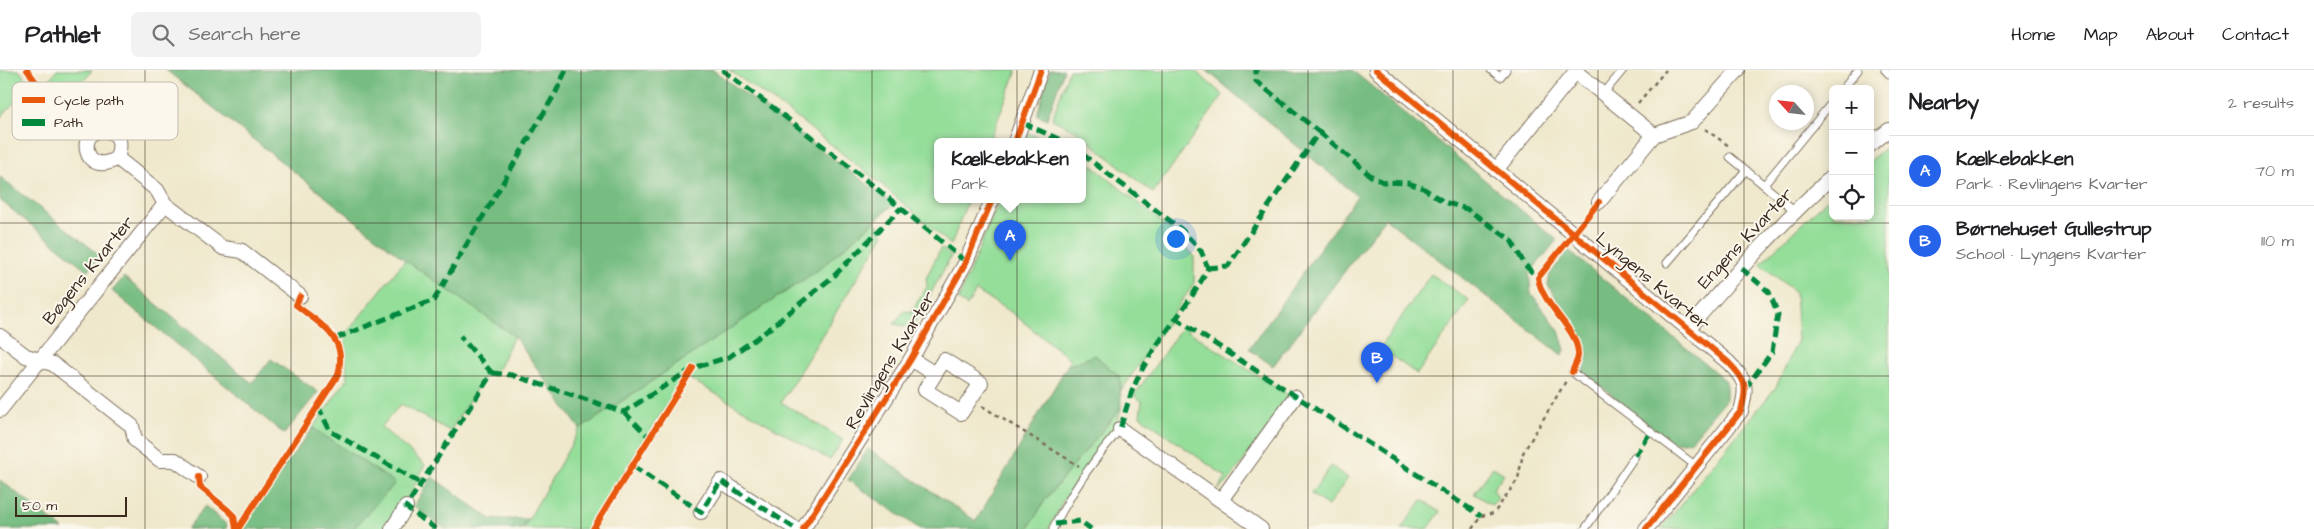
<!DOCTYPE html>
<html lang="en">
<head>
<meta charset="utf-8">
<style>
  :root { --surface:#fff; --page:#f2f2f2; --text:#202124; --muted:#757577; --line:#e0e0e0; --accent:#2563eb }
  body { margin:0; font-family:"Architects Daughter",sans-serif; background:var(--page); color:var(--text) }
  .controls { position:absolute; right:15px; top:15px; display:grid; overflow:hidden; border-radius:8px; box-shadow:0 2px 12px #0003 }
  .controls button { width:45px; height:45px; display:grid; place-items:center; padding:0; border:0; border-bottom:1px solid var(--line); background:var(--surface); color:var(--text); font:25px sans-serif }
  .compass { position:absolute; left:1769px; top:15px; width:45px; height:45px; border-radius:50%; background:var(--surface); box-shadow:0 2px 12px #0003; rotate:297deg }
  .scale { position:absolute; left:15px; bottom:12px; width:112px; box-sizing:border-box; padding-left:5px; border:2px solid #3b2a1e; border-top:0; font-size:14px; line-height:18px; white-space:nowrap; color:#3b2a1e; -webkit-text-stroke:4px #fbf7ec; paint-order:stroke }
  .you { position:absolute; left:1175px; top:168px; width:18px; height:18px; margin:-12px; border:4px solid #fff; border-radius:50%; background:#1a73e8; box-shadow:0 0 0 8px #1a73e833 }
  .badge { display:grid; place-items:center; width:32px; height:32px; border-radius:50%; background:var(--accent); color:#fff; font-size:16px; font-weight:700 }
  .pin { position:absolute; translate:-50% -41px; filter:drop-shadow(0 1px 2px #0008) }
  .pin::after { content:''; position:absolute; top:26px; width:18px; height:15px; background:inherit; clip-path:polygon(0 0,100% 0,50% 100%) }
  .popup { position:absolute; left:934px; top:68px; width:152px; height:65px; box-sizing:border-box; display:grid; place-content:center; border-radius:8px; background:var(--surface); filter:drop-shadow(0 1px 4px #0005); font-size:16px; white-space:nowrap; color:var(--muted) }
  .popup b { font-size:19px; color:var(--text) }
  .popup::after { content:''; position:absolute; left:50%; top:100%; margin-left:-10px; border:10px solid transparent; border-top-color:var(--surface) }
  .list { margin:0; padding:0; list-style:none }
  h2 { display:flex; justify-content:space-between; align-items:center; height:65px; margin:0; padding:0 20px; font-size:21px }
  h2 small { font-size:16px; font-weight:400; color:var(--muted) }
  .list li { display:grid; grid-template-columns:32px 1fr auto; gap:15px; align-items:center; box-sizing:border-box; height:70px; padding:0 20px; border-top:1px solid var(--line) }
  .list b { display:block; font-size:19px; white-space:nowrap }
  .list p { margin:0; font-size:16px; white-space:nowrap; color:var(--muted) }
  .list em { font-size:16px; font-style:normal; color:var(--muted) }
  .icon { flex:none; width:28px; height:28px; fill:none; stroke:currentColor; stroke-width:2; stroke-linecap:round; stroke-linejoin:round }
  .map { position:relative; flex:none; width:1889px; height:459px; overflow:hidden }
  header { display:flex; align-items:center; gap:30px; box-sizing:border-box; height:70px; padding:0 25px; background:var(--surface); border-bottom:1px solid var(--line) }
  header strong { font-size:24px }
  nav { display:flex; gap:28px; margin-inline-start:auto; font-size:18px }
  .search { width:350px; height:45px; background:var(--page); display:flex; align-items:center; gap:12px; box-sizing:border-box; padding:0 18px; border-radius:8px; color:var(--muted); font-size:19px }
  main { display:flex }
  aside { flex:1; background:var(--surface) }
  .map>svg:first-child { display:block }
  .green { fill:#94de9a; stroke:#68845c }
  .forest { fill:#77bd82; stroke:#597450 }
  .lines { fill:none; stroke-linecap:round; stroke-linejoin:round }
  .service-casing { stroke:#7a6c5b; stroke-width:9 }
  .minor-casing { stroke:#7a6c5b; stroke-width:16 }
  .path { stroke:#7a6c5b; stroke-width:2.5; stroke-dasharray:4 4; stroke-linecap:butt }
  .service { stroke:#fff; stroke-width:7 }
  .minor { stroke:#fff; stroke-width:14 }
  .quiet { stroke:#00873e; stroke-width:5; stroke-dasharray:10 5; stroke-linecap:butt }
  .cycleway-casing { stroke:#fbf7ec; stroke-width:9 }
  .cycleway { stroke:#e8590c; stroke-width:6 }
  .grid { fill:none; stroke:#3b2a1e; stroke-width:1; stroke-opacity:0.55 }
  .labels { text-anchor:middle; stroke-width:4; stroke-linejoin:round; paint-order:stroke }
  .street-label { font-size:18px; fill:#3b2a1e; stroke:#fbf7ec }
  .key { fill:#fbf7ec; stroke:#c1baae; stroke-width:1 }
  .key-label { font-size:14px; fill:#3b2a1e }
</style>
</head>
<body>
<header>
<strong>Pathlet</strong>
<div class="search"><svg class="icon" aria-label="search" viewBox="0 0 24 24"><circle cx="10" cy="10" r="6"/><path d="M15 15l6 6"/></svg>Search here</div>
<nav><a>Home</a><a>Map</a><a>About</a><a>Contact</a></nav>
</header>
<main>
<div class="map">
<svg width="1889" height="459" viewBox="0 0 1889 459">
  <rect width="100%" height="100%" fill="#fbf7ec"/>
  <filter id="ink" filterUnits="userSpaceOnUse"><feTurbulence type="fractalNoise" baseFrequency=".02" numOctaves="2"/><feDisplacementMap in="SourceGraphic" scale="10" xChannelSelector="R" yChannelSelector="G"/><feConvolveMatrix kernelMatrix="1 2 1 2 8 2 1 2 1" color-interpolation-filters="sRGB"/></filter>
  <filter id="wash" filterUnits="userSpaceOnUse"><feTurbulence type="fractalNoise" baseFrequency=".0096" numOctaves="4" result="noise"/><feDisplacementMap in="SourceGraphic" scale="20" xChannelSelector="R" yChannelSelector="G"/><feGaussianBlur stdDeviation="1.12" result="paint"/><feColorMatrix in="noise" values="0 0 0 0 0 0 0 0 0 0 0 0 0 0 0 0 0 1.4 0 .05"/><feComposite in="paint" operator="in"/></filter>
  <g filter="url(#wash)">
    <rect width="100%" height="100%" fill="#efe8cc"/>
    <!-- green -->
    <g class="green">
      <path d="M0 0H19L30 15 0 48Z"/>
      <path d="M57 0H92L65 35 46 19 47 12Z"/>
      <path d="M729 0H1017L989 72H938V130H968L951 175 880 113 793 45Z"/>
      <path d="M1069 0H1194L1223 25 1153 123 1075 60 1052 49Z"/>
      <path d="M1027 63 1053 72H1023Z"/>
      <path d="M1889 75V459H1661L1776 317 1798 270 1795 222 1760 194 1833 124V146H1870V90Z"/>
      <path d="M1083 88 1171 160 1194 186V213L1121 321 1120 307 1095 285 1067 296 1071 290 1011 242 976 221 967 236 958 230 999 130H1082Z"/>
      <path d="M875 151 884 164 781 332 843 370 830 390 685 306 588 459H523L580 359 818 200Z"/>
      <path d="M941 178 951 186 912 258 894 254 904 241 911 242 927 217 926 208Z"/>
      <path d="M405 190 514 266 499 297 484 307 450 361 401 334 381 357 425 395 410 424 384 459H353L395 413 313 358 347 309 345 265Z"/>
      <path d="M1431 204 1469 230 1417 304 1380 278Z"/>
      <path d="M1182 257 1291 327 1227 413 1218 420 1226 407 1140 346 1142 331 1134 326Z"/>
      <path d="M1121 338 1116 357 1090 391 1062 433 1049 459H1028L1045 430Z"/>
      <path d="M1331 396 1348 408 1328 436 1311 424Z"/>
      <path d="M1493 397 1504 404 1493 419 1498 428 1492 435 1474 424Z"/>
      <path d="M1422 430 1440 442 1428 459H1401Z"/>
    </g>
    <!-- forest -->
    <g class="forest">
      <path d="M166 0H713L894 134 818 200 580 359 514 266 405 190Z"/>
      <path d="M1050 0H1064L1047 49 1037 45Z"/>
      <path d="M1206 0H1352L1557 170 1529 204 1531 223 1559 261 1565 280 1562 285 1385 148 1273 296 1249 279 1357 126Z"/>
      <path d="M0 107 100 185 88 201 0 130Z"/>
      <path d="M1568 180 1726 311V329L1691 371 1672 373 1583 302 1588 283 1548 215 1550 204Z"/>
      <path d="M124 207 252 313 271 289 318 322 284 364 112 221Z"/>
      <path d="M1095 285 1120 307 1121 338 1045 430 1028 459H920L848 410 868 379 976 451 1067 296Z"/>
      <path d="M313 358 395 413 353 459H242L286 394Z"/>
      <path d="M432 407 491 449H528L522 459H445L414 436Z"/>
      <path d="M0 410 63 459H0Z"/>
      <path d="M205 436 228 456 225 459H187Z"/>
    </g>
  </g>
  <g filter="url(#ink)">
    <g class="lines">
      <defs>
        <g id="service">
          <path d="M1491 0 1500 7 1506 0"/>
          <path d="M1885 0 1889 4"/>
          <path d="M1843 19 1858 0"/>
          <path d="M1604 23 1623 0"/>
          <path d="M1730 87 1794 140"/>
          <path d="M1764 115 1833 31"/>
          <path d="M1667 193 1746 100"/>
          <path d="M1572 302 1696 396"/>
          <path d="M1053 459C1071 422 1093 390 1120 359"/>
          <path d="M1585 459 1635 386"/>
        </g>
        <g id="minor">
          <path d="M1376 0 1728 292C1746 310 1748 316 1741 341L1646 459"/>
          <path d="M1576 2 1654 65"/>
          <path d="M1015 72 1041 0"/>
          <path d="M1870 75 1889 60"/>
          <path d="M117 88C83 110 75 56 106 61 122 63 121 76 117 88L157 120 165 134 223 178 242 181 300 226"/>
          <path d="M1496 100 1577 0"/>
          <path d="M1599 132 1654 65 1692 52 1738 0"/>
          <path d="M1688 259C1734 205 1780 153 1833 106"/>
          <path d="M0 266 26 286 53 294 132 356 135 370 160 390H175L199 407"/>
          <path d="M911 289 935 304 944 290 981 313 961 343 925 320 935 304"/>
          <path d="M0 340 165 134"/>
          <path d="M1120 359 1261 459"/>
          <path d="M1221 430 1295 327"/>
          <path d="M701 442 721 411 796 459"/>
          <path d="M392 459 406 437"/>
          <path d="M803 459 911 289 966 192 992 130"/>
        </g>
      </defs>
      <!-- service casing -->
      <use href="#service" class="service-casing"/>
      <!-- minor casing -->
      <use href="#minor" class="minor-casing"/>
      <!-- path -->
      <g class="path">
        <path d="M1638 33 1666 0"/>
        <path d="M1705 59 1729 76"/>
        <path d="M982 336 1079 396"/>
        <path d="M1472 459 1481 446 1494 443 1518 409 1523 383 1566 311"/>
      </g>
      <!-- service -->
      <use href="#service" class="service"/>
      <!-- minor -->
      <use href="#minor" class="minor"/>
      <!-- quiet -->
      <g class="quiet">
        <path d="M722 0C806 61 886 125 966 192"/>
        <path d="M1023 53 1065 72"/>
        <path d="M1319 62 1371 106 1383 112 1408 113 1423 118 1444 132 1467 139 1511 170 1525 195 1538 208"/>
        <path d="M1082 84 1182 160 1201 181 1208 198C1189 238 1154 271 1136 312 1129 327 1125 343 1120 359"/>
        <path d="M1208 198 1228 196 1319 62 1256 11V0"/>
        <path d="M1741 198 1769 222 1778 244 1772 282 1747 316"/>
        <path d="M1175 248 1481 446"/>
        <path d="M336 268 434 230 556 22 566 0"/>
        <path d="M492 303 512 305 624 342 693 298 729 287 764 263 835 205 901 138"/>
        <path d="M318 336 330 361 422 414"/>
        <path d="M624 342 650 368"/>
        <path d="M1635 386 1651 361"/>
        <path d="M633 396 701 442 721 411 796 459"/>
        <path d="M1055 454 1080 451 1091 459"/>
        <path d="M436 459 406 437 492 303 460 266"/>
      </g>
      <defs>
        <g id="cycleway">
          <path d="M27 0 40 17 90 65"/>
          <path d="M1376 0 1728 292C1746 310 1748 316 1741 341L1646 459"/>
          <path d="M1015 72 1041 0"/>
          <path d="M1572 302C1574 296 1579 289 1578 283 1576 256 1543 237 1538 208L1599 132"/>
          <path d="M199 407 200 417 228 440 234 446 236 459"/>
          <path d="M238 459 338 305C348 267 322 256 296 235L300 226"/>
          <path d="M593 459 693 298"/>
          <path d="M803 459 911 289 966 192 992 130"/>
        </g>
      </defs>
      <!-- cycleway casing -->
      <use href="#cycleway" class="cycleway-casing"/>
      <!-- cycleway -->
      <use href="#cycleway" class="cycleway"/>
    </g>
  </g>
  <!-- grid -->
  <path class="grid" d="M145 0V459M291 0V459M436 0V459M581 0V459M727 0V459M872 0V459M1017 0V459M1162 0V459M1308 0V459M1453 0V459M1598 0V459M1744 0V459M0 153H1889M0 306H1889"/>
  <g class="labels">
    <!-- street labels -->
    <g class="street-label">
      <text transform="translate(1745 168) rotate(-47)" y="6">Engens Kvarter</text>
      <text transform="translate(88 200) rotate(-51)" y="6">Bøgens Kvarter</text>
      <text transform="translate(1653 211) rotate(40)" y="6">Lyngens Kvarter</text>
      <text transform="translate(890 290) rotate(-59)" y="6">Revlingens Kvarter</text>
    </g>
  </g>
  <!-- legend -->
  <rect x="12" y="12" width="166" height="58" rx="8" class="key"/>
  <rect x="22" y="27" width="23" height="6" fill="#e8590c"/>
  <rect x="22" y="49" width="23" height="7" fill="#00873e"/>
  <g class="key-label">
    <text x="54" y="35">Cycle path</text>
    <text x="54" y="57">Path</text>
  </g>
</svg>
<div class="controls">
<button>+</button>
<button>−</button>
<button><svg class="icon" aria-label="locate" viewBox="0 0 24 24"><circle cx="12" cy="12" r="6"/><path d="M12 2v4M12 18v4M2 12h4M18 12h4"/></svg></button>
</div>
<svg class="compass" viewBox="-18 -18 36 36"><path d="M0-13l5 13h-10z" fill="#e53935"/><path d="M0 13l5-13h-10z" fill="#757577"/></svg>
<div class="scale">50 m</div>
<div class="you"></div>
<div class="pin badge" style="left:1010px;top:191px">A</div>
<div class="popup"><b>Kælkebakken</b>Park</div>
<div class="pin badge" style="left:1377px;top:313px">B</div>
</div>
<aside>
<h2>Nearby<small>2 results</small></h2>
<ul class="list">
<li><span class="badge">A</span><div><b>Kælkebakken</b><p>Park · Revlingens Kvarter</p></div><em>70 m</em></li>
<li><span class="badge">B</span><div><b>Børnehuset Gullestrup</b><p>School · Lyngens Kvarter</p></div><em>110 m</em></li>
</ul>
</aside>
</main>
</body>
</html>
